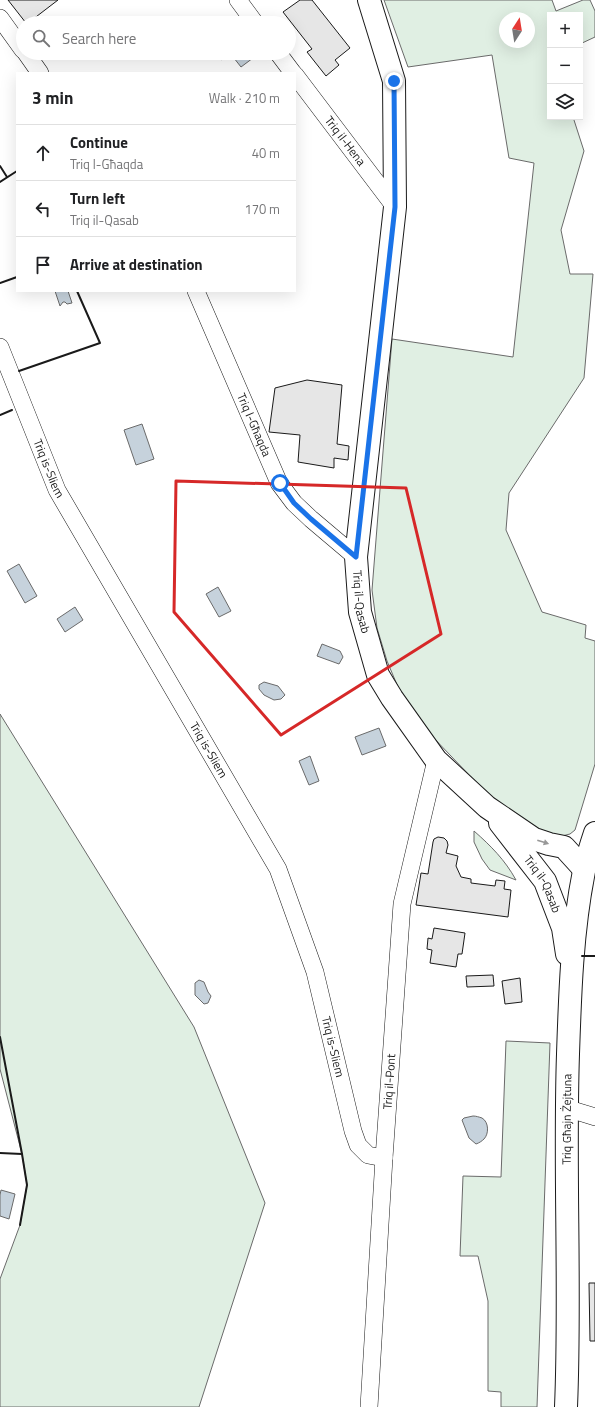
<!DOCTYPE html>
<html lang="en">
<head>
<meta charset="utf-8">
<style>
  :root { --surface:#fff; --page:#f6f6f6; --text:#202124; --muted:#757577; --line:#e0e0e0 }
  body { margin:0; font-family:"Titillium Web",sans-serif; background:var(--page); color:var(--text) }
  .controls { position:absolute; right:12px; top:12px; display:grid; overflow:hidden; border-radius:0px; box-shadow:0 4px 16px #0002 }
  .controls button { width:36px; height:36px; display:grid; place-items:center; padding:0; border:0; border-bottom:1px solid var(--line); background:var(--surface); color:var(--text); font:20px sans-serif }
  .compass { position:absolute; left:499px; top:12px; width:36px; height:36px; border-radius:50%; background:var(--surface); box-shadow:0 4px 16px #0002; rotate:12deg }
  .stop { position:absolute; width:12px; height:12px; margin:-9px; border:3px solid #1a73e8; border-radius:50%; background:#fff }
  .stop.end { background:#1a73e8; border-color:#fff; box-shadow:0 1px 4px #0008 }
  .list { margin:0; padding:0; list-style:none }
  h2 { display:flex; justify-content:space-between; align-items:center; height:52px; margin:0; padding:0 16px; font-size:17px }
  h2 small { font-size:13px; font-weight:400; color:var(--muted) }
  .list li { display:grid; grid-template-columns:26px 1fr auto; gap:12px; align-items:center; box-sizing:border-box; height:56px; padding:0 16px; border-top:1px solid var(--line) }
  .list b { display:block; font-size:15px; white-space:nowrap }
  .list p { margin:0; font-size:13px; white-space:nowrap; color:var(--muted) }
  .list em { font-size:13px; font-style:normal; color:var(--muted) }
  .icon { flex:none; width:22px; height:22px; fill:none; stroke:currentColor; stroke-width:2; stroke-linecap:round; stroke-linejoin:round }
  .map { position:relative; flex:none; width:595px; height:1407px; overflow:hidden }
  .search { position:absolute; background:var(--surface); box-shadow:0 4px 16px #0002; left:16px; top:16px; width:280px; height:44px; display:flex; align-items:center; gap:10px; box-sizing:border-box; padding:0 14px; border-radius:22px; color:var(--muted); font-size:15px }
  .panel { position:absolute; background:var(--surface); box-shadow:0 4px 16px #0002; left:16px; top:72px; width:280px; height:220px; border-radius:0px }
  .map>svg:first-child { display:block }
  .green { fill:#e0efe3; stroke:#6a6a6a; fill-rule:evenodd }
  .water { fill:#c6d2dc; stroke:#6a6a6a }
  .building { fill:#e6e6e6; stroke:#1a1a1a }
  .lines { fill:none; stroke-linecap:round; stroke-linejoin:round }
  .street-casing { stroke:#1a1a1a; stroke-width:18 }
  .secondary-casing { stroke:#1a1a1a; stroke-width:24 }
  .street { stroke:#fff; stroke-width:17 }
  .secondary { stroke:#fff; stroke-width:22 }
  .wall { stroke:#1a1a1a; stroke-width:2 }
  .oneway { fill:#989898 }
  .route { stroke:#1a73e8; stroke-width:5 }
  .marked { fill:none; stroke:#d62828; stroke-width:3; stroke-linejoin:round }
  .labels { text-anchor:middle; stroke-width:3; stroke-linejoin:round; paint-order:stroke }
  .street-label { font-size:12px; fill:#1a1a1a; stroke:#fff }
</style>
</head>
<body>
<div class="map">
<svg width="595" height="1407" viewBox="0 0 595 1407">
  <rect width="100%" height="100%" fill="#fff"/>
  <!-- green -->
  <g class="green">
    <path d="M384 0H552L556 11 583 0H590L595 11V37L580 44V15H550V117H573L584 151 561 230 570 274H593L584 378 509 493 506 530 542 612 586 625 585 638 595 641V764L575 830 570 834 558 837 539 835 496 803 428 732 398 687 387 661 377 628 372 590 392 339 513 357 534 163 509 158 492 55 408 67ZM505 18H529V42H505Z"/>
    <path d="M0 714 194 1027 265 1203 199 1407H0V1279L20 1225 27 1185 22 1154 0 1069Z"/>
    <path d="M474 831C491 846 505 860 516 880L490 870 482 859 474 842Z"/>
    <path d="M506 1041 550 1043 537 1407H501V1392L488 1391V1301L478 1256H460L463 1176 501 1177Z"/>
  </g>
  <!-- water -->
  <g class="water">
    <path d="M215 53H250L253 58 241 67 230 53 221 60Z"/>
    <path d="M55 291H68L72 303 67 304 65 302H63L60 306Z"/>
    <path d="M142 424 154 459 136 465 124 430Z"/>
    <path d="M19 564 37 596 25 603 7 571Z"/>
    <path d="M218 587 231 611 219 617 206 594Z"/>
    <path d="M75 607 83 620 65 632 57 619Z"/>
    <path d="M322 644 340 651 343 657 339 664 317 656Z"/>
    <path d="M264 682 278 686 285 695 281 699 274 700 264 695 259 689V685Z"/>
    <path d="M379 728 386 746 362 755 355 737Z"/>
    <path d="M310 756 319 781 309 785 299 761Z"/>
    <path d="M199 980 204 982 208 992 211 996 208 1003 204 1004 195 995V983Z"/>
    <path d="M473 1116C476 1116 479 1117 482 1118 489 1122 489 1134 484 1139 482 1141 479 1143 476 1144L469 1138 462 1120 464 1118Z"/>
    <path d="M1 1190 15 1194 9 1219 0 1216V1195Z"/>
  </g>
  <!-- building -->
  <g class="building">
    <path d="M8 0H58L28 23H26Z"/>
    <path d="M300 0H312L350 48 335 60 339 65 326 76 307 52 312 49 283 12Z"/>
    <path d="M307 380 342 385 337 444 349 446 348 460 334 458V468L298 462 300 435 269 432 275 388Z"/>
    <path d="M438 837 444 838 447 841 448 845 446 853 458 856 456 866 461 877 471 879V883L495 886 496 880 505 881 504 889 511 890 508 917 416 905 421 873 428 874 433 842 434 839Z"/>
    <path d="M434 928 465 933 462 954H458L456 967 430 963 432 950 427 949 428 938 432 939Z"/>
    <path d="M493 975 494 986 467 987 466 976Z"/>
    <path d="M520 978 522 1002 505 1004 502 981Z"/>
    <path d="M589 1283H595V1341H590Z"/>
  </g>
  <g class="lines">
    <defs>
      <g id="street">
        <path d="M238 0 255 23"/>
        <path d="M0 18 23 50"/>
        <path d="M26 53 40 73"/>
        <path d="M278 53 293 73"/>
        <path id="s1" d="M295 75 395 207"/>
        <path id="s2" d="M196 291 279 483 294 503 311 519 356 557"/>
        <path id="s3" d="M0 347 57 490 278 869 315 972 353 1131 358 1145 368 1155 384 1158"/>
        <path d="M566 1108 595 1117"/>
        <path id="s4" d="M369 1407 384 1158 402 904 436 760"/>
      </g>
      <g id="secondary">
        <path id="s5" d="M369 0 394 81 395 207 356 557 360 612 378 675 392 698 436 760 487 807 534 839 549 844 564 847 584 869"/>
        <path id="s6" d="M500 823 545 881 563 928 567 954"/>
        <path id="s7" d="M566 1407C571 1289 564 1172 568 1054 570 993 572 931 584 871 587 858 591 845 595 833"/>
      </g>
    </defs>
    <!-- street casing -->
    <use href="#street" class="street-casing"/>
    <!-- secondary casing -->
    <use href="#secondary" class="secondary-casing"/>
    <!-- street -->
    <use href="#street" class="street"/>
    <!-- secondary -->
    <use href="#secondary" class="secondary"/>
    <!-- wall -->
    <g class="wall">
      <path d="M0 166 7 177"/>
      <path d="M0 182 17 171"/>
      <path d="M0 283 17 277"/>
      <path d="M19 371 100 343 77 291"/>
      <path d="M0 415 12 410"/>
      <path d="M582 956H595"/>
      <path d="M0 1037 22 1154 27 1185 20 1225"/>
      <path d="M0 1153 22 1154"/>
    </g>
  </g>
  <!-- one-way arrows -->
  <defs><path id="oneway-solid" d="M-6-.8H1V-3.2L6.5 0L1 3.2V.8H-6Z"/></defs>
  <use class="oneway" href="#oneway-solid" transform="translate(543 842) rotate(18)"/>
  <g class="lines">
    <!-- route -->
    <path class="route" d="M280 483 294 503 311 519 356 557 395 207 394 81"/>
  </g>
  <!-- marked area -->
  <path class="marked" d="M176 481 406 488 441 634 281 735 174 612Z"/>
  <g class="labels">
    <!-- street labels -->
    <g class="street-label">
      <text dy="4" stroke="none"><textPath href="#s1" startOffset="83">Triq il-Hena</textPath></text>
      <text dy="4" stroke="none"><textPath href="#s2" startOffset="146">Triq l-Għaqda</textPath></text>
      <text dy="4" stroke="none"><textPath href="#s3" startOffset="131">Triq is-Sliem</textPath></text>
      <text dy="4" stroke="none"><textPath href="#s5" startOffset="608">Triq il-Qasab</textPath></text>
      <text dy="4" stroke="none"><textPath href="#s3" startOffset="455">Triq is-Sliem</textPath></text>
      <text dy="4" stroke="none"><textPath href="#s6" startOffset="75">Triq il-Qasab</textPath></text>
      <text dy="4" stroke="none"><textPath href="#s3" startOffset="779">Triq is-Sliem</textPath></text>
      <text dy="4" stroke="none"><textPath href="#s4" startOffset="326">Triq il-Pont</textPath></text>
      <text dy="4" stroke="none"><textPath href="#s7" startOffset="288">Triq Għajn Żejtuna</textPath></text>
    </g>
  </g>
</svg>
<div class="controls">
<button>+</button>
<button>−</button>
<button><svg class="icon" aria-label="layers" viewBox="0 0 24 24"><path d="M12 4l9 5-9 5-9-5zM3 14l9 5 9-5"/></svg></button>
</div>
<svg class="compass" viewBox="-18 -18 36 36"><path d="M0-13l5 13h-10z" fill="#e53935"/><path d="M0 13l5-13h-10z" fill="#757577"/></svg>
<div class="stop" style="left:280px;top:483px"></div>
<div class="stop end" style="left:394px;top:81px"></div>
<div class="search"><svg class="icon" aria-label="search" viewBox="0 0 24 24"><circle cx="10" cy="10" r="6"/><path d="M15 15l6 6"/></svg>Search here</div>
<section class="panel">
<h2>3 min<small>Walk · 210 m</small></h2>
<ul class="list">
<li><svg class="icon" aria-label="ahead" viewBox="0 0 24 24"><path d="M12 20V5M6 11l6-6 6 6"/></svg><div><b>Continue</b><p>Triq l-Għaqda</p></div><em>40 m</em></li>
<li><svg class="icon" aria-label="left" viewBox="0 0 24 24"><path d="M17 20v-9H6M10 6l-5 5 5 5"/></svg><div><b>Turn left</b><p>Triq il-Qasab</p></div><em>170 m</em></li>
<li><svg class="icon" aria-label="arrive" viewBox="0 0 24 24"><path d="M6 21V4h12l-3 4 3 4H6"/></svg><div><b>Arrive at destination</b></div></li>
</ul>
</section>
</div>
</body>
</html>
